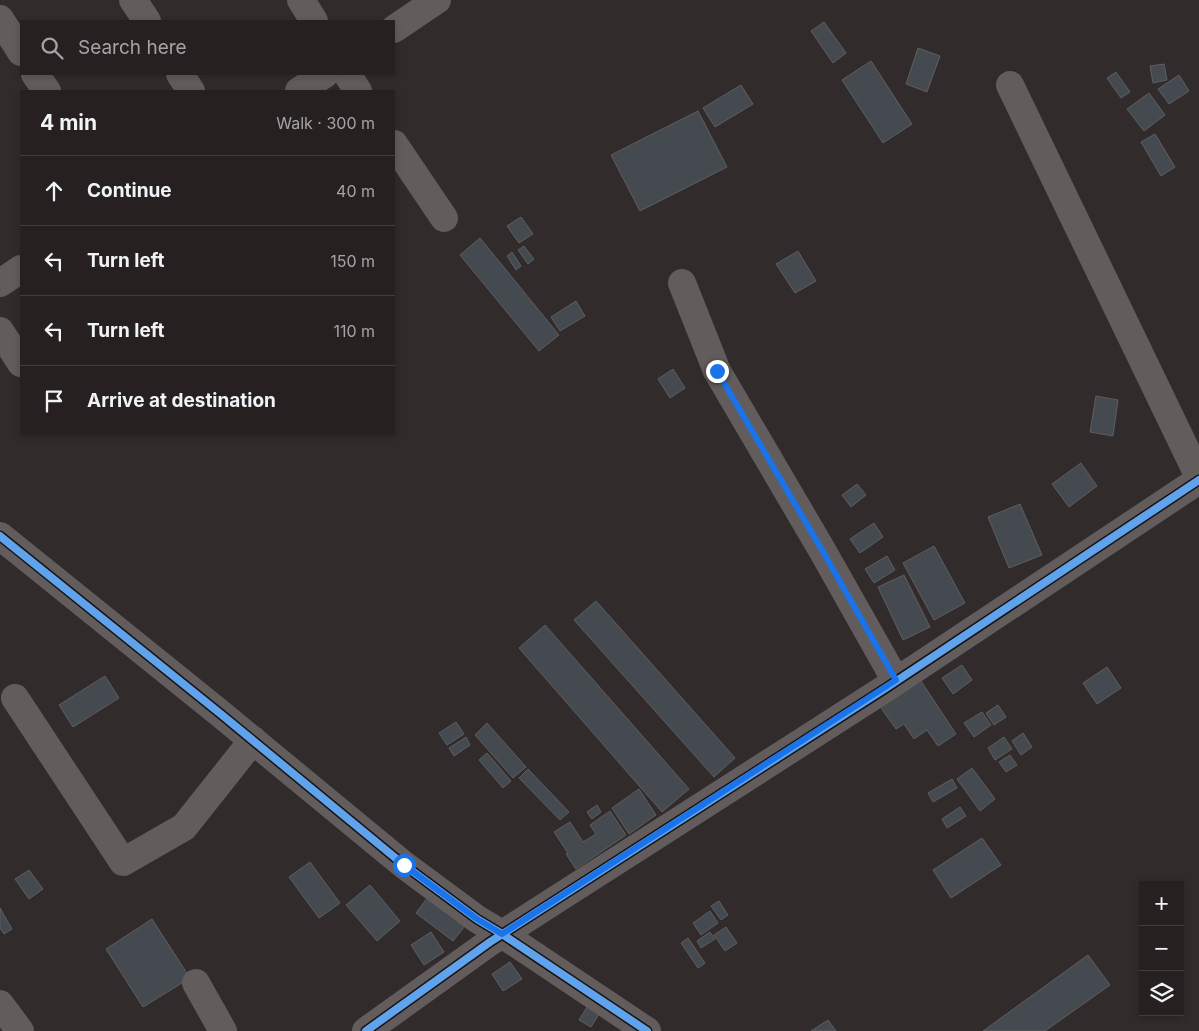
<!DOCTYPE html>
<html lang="en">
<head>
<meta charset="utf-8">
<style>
  :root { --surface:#262020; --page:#2e2829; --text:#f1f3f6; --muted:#a4a3a5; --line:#423e3e }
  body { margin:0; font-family:Inter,sans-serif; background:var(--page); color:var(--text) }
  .controls { position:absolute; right:15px; bottom:15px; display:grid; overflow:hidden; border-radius:0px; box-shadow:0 2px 8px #0003 }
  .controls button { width:45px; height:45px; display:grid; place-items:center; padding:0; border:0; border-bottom:1px solid var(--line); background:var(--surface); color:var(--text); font:25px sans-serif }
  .stop { position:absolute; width:15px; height:15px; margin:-11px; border:4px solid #1a73e8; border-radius:50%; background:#fff }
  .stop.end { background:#1a73e8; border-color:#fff; box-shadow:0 1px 5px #0008 }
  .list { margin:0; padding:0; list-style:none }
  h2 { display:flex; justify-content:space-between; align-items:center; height:65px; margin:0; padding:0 20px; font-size:21px }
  h2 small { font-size:16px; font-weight:400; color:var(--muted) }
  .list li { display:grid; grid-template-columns:32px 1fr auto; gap:15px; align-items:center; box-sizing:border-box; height:70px; padding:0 20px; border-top:1px solid var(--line) }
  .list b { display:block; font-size:19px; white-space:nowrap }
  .list em { font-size:16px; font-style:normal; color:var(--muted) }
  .icon { flex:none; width:28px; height:28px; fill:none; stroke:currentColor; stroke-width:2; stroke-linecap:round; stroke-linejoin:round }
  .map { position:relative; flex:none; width:1199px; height:1031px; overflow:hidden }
  .search { position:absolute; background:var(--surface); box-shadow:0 2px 8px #0003; left:20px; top:20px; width:375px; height:55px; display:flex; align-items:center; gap:12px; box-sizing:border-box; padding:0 18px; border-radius:0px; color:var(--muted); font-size:19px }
  .panel { position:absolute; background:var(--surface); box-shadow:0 2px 8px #0003; left:20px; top:90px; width:375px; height:345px; border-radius:0px }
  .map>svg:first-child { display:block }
  .building { fill:#444a4f; stroke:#5f5e5f }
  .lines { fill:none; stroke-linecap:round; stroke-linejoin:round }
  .minor { stroke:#625d5c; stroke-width:28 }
  .cycleway-casing { stroke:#181312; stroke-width:11 }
  .cycleway { stroke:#60a3ed; stroke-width:8 }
  .route { stroke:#1a73e8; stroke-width:6 }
</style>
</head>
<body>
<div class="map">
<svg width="1199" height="1031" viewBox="0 0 1199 1031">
  <rect width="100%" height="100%" fill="#322b2b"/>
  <!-- building -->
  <g class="building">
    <path d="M824 22 846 53 833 63 811 31Z"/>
    <path d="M918 48 940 56 927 92 906 84Z"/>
    <path d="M871 61 912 124 883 143 842 80Z"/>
    <path d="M1164 64 1167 80 1153 83 1150 66Z"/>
    <path d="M1116 72 1130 92 1121 98 1107 78Z"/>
    <path d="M1179 75 1189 91 1169 104 1158 89Z"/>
    <path d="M741 85 753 104 715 127 703 108Z"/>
    <path d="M1149 93 1165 115 1144 131 1127 109Z"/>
    <path d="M698 111 727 167 640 211 611 155Z"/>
    <path d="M1155 134 1175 167 1161 176 1141 142Z"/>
    <path d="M521 217 533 234 519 243 507 226Z"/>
    <path d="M480 238 559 335 539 351 460 255Z"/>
    <path d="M524 246 534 259 528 264 518 250Z"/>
    <path d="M798 251 816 281 795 293 776 264Z"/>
    <path d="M512 252 521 266 516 270 507 256Z"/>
    <path d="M576 301 585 316 560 331 551 317Z"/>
    <path d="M673 369 685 388 670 398 658 379Z"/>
    <path d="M1096 396 1118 400 1113 436 1090 432Z"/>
    <path d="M1081 463 1097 486 1069 507 1052 484Z"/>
    <path d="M857 484 866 495 851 507 842 495Z"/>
    <path d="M1020 504 1042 555 1009 568 988 517Z"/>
    <path d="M874 523 883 537 860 553 850 539Z"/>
    <path d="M934 546 965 603 934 620 903 563Z"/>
    <path d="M887 556 895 570 874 583 865 569Z"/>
    <path d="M904 575 930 627 903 640 878 587Z"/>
    <path d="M596 601 735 758 714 777 574 620Z"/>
    <path d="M545 625 689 789 662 812 519 648Z"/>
    <path d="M962 665 972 680 953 694 942 678Z"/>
    <path d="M1107 667 1121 688 1097 704 1083 683Z"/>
    <path d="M105 676 119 698 73 727 59 705Z"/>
    <path d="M919 678 956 734 938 746 927 730 914 739 904 724 896 729 879 705Z"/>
    <path d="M998 705 1006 717 994 725 986 713Z"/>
    <path d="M982 712 991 725 974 737 964 723Z"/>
    <path d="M456 722 464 734 447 745 439 733Z"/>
    <path d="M487 723 526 767 513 778 475 735Z"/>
    <path d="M1023 733 1032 747 1021 755 1012 741Z"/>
    <path d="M466 737 470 745 454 756 449 748Z"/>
    <path d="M1004 737 1012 749 995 760 988 748Z"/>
    <path d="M487 753 511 781 503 788 479 760Z"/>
    <path d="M1010 755 1017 765 1006 772 999 762Z"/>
    <path d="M972 768 995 799 980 811 957 779Z"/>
    <path d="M528 769 569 812 560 820 519 778Z"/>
    <path d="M952 779 957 788 933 802 928 793Z"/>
    <path d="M639 789 656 815 629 834 612 808Z"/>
    <path d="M597 805 601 812 592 819 587 812Z"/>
    <path d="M960 807 966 816 947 828 942 819Z"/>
    <path d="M610 811 626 835 576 869 566 854 568 853 554 832 570 822 583 842 596 834 590 825Z"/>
    <path d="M982 838 1001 865 951 898 933 870Z"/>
    <path d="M310 862 340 903 319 918 289 877Z"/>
    <path d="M29 870 43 889 29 899 15 879Z"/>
    <path d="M370 885 400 921 377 941 346 905Z"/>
    <path d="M431 893 469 921 453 941 416 913Z"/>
    <path d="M719 901 728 915 721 920 711 906Z"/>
    <path d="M0 908 12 929 4 934 0 928Z"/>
    <path d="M710 911 718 923 701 935 693 923Z"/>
    <path d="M152 919 190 978 143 1007 106 949Z"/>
    <path d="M726 927 737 943 725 951 714 935Z"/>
    <path d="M431 932 444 952 424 965 411 945Z"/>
    <path d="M710 932 715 939 701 948 697 941Z"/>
    <path d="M688 938 705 963 698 968 681 943Z"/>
    <path d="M1088 955 1110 985 1045 1031H983Z"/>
    <path d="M510 962 522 979 503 991 492 974Z"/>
    <path d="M587 1007 599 1014 591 1027 579 1020Z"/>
    <path d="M828 1020 836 1031H811Z"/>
  </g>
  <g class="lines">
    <!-- minor -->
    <g class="minor">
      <path d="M133 0 147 21"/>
      <path d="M301 0 314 21"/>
      <path d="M0 19 21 52"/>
      <path d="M394 29 437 0"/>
      <path d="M35 74 47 91"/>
      <path d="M180 74 191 91"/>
      <path d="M347 74 358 91"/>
      <path d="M1010 85 1199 477"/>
      <path d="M299 91 325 74"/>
      <path d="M394 144 444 218"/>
      <path d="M0 283 21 269"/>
      <path d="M682 283 717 371 822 550 896 681"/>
      <path d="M0 331 21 363"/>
      <path d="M0 536 222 715 404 865 477 919 502 934 647 1031"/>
      <path d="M15 698 123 862 184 827 253 740"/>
      <path d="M196 983 223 1031"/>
      <path d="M0 1004 20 1031"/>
      <path d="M366 1031 490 942 886 688 1199 480"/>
    </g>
    <defs>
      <g id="cycleway">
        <path d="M0 536 222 715 404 865 477 919 502 934 647 1031"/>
        <path d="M366 1031 490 942 886 688 1199 480"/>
      </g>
    </defs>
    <!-- cycleway casing -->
    <use href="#cycleway" class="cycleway-casing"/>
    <!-- cycleway -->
    <use href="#cycleway" class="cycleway"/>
  </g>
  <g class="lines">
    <!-- route -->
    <path class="route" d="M404 865 477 919 502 934 896 680 822 550 717 371"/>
  </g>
</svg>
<div class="controls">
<button>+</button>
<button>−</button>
<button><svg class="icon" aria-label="layers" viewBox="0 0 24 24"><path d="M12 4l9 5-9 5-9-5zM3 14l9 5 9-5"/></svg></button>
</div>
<div class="stop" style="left:404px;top:865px"></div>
<div class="stop end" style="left:717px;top:371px"></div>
<div class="search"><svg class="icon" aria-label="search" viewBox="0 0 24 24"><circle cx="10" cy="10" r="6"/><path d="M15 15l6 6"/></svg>Search here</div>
<section class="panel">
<h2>4 min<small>Walk · 300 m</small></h2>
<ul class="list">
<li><svg class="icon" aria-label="ahead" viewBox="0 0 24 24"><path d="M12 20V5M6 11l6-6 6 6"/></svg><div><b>Continue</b></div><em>40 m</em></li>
<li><svg class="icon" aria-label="left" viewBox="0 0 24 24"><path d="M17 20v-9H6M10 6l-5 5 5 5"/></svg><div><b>Turn left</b></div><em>150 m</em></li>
<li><svg class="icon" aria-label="left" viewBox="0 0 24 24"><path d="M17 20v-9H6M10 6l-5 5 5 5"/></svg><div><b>Turn left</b></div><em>110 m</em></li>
<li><svg class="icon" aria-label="arrive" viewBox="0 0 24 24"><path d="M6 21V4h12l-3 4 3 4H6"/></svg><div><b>Arrive at destination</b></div></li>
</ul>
</section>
</div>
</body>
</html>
